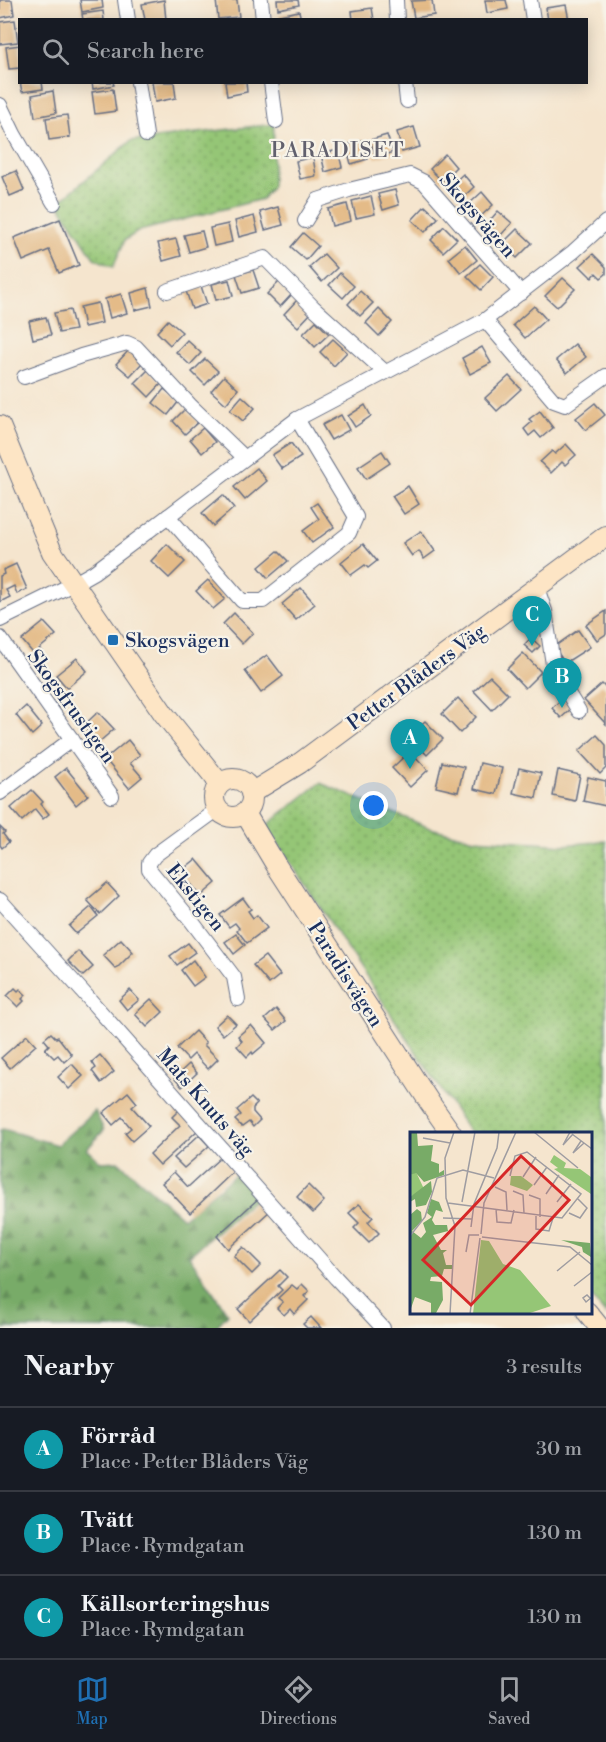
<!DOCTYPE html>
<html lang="en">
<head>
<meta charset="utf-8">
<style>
  :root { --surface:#171b24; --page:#20242c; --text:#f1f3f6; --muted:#9ea1a6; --line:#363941; --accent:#1f6fb2 }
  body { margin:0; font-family:"Libre Bodoni",serif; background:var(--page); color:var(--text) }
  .you { position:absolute; left:374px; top:806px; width:21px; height:21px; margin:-15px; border:4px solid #fff; border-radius:50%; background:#1a73e8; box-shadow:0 0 0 9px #1a73e833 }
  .badge { display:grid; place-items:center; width:39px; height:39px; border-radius:50%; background:var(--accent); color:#fff; font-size:20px; font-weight:700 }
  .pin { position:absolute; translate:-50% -50px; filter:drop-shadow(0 2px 3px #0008) }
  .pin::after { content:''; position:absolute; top:32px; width:21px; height:18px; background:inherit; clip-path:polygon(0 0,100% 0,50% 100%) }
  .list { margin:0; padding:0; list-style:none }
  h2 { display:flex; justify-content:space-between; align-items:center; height:78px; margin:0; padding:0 24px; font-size:26px }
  h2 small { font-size:20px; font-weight:400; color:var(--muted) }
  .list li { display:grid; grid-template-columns:39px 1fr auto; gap:18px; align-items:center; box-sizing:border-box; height:84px; padding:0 24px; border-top:2px solid var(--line) }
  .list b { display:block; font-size:22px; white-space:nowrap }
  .list p { margin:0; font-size:20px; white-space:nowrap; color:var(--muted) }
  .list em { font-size:20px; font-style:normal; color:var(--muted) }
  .icon { flex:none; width:33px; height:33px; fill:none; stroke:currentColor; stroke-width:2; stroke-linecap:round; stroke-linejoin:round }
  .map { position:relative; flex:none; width:606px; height:1328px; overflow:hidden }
  .search { position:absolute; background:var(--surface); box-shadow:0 3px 15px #0003; left:18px; right:18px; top:18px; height:66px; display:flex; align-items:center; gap:15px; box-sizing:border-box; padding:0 21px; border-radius:0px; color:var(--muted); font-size:22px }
  .sheet { height:330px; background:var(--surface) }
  nav { display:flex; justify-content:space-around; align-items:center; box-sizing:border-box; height:84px; border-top:2px solid var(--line); background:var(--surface); font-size:16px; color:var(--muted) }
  nav a { display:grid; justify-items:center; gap:3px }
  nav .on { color:var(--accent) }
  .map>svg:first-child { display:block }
  .green { fill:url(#green-dots); stroke:#587a6a; stroke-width:1.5 }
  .forest { fill:url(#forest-firs); stroke:#4a6d62; stroke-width:1.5 }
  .building { fill:#e4bb88 }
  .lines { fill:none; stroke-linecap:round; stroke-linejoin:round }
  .street-casing { stroke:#676f85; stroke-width:16 }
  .secondary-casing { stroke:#676f85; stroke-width:22 }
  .street { stroke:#fff; stroke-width:14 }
  .secondary { stroke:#fde5c5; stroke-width:20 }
  .poi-dot { fill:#1f6fb2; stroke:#f7f3e8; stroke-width:2 }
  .labels { text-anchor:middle; stroke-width:4.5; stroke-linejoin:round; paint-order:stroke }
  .street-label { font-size:20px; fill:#1b2f5e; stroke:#f7f3e8 }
  .poi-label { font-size:20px; fill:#1b2f5e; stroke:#f7f3e8; text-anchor:start }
  .neighbourhood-label { font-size:21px; letter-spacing:1.5px; fill:#61606d; stroke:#f7f3e8 }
  .inset-road { fill:none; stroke:#9e9ca1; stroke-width:1.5 }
  .view { fill:#d62828; fill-opacity:0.15; stroke:#d62828; stroke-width:3 }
  .inset-edge { fill:none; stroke:#1b2f5e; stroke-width:3 }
</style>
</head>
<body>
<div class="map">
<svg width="606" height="1328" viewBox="0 0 606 1328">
  <defs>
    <pattern id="green-dots" width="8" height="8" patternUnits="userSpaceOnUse" patternTransform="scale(1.5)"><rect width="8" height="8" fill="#95c676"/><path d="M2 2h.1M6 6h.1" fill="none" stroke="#79a164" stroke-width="1.8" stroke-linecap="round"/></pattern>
    <pattern id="forest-firs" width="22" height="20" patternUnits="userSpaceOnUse" patternTransform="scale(1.5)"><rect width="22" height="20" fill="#78ab67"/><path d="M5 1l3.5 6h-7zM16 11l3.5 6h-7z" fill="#628c58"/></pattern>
  </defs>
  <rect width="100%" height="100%" fill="#f7f3e8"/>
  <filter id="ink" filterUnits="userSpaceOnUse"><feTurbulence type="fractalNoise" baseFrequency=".0167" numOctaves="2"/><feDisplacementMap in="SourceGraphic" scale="12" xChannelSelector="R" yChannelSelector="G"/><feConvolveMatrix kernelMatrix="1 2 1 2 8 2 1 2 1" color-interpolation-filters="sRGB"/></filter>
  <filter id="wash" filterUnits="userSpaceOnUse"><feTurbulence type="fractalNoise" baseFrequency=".008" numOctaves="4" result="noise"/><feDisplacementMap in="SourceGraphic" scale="24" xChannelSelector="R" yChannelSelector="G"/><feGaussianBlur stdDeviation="1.35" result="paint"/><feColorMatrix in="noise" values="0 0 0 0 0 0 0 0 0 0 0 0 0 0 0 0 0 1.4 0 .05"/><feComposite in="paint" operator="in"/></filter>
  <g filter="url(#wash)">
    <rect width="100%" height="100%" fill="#f5e5ce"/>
    <!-- green -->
    <g class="green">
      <path d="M274 124 272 186 262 199 139 231 125 240 113 267 94 258 58 203 131 141Z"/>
      <path d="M320 783 430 828 474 839 564 845 606 841V1315L590 1295V1133H470L266 826Z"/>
    </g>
    <!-- forest -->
    <path class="forest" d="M95 1111 104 1130 87 1149 101 1162 118 1161 183 1218 237 1173 258 1196 189 1256 228 1314 215 1328H0V1130L3 1129 57 1145Z"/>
    <g id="blocks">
      <!-- building -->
      <g class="building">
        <path d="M0 0H12L14 15 0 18Z"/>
        <path d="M80 0H102L103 8 82 12Z"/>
        <path d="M164 0 166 20H145L142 4Z"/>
        <path d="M216 0H237L239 17 218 19Z"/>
        <path d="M277 0H298L299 5 278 9Z"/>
        <path d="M432 0 434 15 414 18 411 1Z"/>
        <path d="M485 0H506L508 9 487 13Z"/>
        <path d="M566 5 569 20H548L546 8Z"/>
        <path d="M372 8 374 20H353L352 11Z"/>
        <path d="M103 11 104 20H83L82 14Z"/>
        <path d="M299 11 301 20H280L279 15Z"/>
        <path d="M15 20 18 42 0 44V22Z"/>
        <path d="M20 45V68L9 69 6 47Z"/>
        <path d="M20 82H42L43 89 22 92Z"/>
        <path d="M92 82H113L114 85 93 89Z"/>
        <path d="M152 82H174L176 98 155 102Z"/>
        <path d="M225 82H246L247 92 227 96Z"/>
        <path d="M113 89 116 111 95 114 92 92Z"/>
        <path d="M53 91 56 113 35 117 32 95Z"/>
        <path d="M67 115 70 137 49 140 46 118Z"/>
        <path d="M414 127 420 147 402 152 397 132Z"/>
        <path d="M387 135 393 152 376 158 370 140Z"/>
        <path d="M363 140 368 159 351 164 346 145Z"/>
        <path d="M338 150 342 167 325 172 321 154Z"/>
        <path d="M445 154 456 167 442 181 430 169Z"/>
        <path d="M313 157 316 176 300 179 296 161Z"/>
        <path d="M16 171 24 190 10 196 2 177Z"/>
        <path d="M463 174 474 187 461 199 450 186Z"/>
        <path d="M395 190 399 205 383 210 378 194Z"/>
        <path d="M482 192 493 205 480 217 469 204Z"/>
        <path d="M371 196 375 214 356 218 352 201Z"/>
        <path d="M347 204 351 221 332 226 328 209Z"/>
        <path d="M425 206 438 218 425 232 412 220Z"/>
        <path d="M278 207 283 225 265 230 260 212Z"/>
        <path d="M498 211 512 223 499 237 486 225Z"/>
        <path d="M254 216 258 232 239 237 235 221Z"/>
        <path d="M60 219 79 265 59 273 49 250 23 261 14 238Z"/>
        <path d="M228 224 232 242 214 246 210 228Z"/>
        <path d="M444 226 457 239 443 252 431 240Z"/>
        <path d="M517 229 532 243 517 258 502 244Z"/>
        <path d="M202 231 206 247 189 252 184 235Z"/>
        <path d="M303 233 318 246 306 260 291 247Z"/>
        <path d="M176 239 181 256 163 261 158 243Z"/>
        <path d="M465 245 477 260 461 273 449 258Z"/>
        <path d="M324 254 337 268 322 282 309 267Z"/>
        <path d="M593 254 606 267V274L601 278 596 273 592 278 580 266Z"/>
        <path d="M480 264 493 277 481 290 467 276Z"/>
        <path d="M253 270 259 288 242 293 236 275Z"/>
        <path d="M340 273 354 286 343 298 329 285Z"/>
        <path d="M563 278 575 289 557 307 545 296Z"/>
        <path d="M229 280 233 296 216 300 212 284Z"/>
        <path d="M279 282 292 294 280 307 267 294Z"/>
        <path d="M201 286 207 304 192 309 186 291Z"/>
        <path d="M148 288 152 306 135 310 131 293Z"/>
        <path d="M360 291 373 303 360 316 348 304Z"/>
        <path d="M121 294 127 313 110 318 105 299Z"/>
        <path d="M297 300 311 313 298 327 284 314Z"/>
        <path d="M98 303 102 323 84 327 80 307Z"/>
        <path d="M534 306 546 319 525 338 513 325Z"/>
        <path d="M379 309 392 322 379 336 366 323Z"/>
        <path d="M70 310 75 330 59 333 54 313Z"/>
        <path d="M46 317 51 335 33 339 29 321Z"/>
        <path d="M168 320 182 332 170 345 157 332Z"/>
        <path d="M316 321 329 334 315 347 303 334Z"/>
        <path d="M333 339 347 352 334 366 320 352Z"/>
        <path d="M187 340 201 353 190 365 176 352Z"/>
        <path d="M575 344 586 357 567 373 556 360Z"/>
        <path d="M482 347 491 363 470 374 462 358Z"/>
        <path d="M129 350 142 363 130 376 116 364Z"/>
        <path d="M205 359 218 371 205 385 192 372Z"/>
        <path d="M148 370 162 383 149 397 135 383Z"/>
        <path d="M224 376 238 389 226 404 211 391Z"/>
        <path d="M509 376 521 389 497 411 485 398Z"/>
        <path d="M164 389 179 401 168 415 153 403Z"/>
        <path d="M242 396 255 408 243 421 230 410Z"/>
        <path d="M595 403 605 415 586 430 576 418Z"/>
        <path d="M365 405 371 416 355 427 348 416Z"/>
        <path d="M185 409 198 422 185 434 173 421Z"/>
        <path d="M540 411 553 428 541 438 535 431 529 436 524 429 532 422 529 419Z"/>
        <path d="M341 415 349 430 331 440 322 425Z"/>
        <path d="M203 428 215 442 202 453 190 439Z"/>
        <path d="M291 443 301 457 282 469 272 455Z"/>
        <path d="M566 444 576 455 565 465 562 462 551 473 540 462 552 451 555 454Z"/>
        <path d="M382 451 390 463 366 479 358 467Z"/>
        <path d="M257 468 267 481 245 500 234 487Z"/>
        <path d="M408 486 419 504 404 514 392 496Z"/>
        <path d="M223 495 234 508 213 526 202 513Z"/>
        <path d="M317 503 334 527 312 543 303 531 319 519 311 507Z"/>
        <path d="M421 531 435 551 424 559 419 551 412 556 403 543Z"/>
        <path d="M167 544 185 562 169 578 151 561Z"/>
        <path d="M363 544 377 561 368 568 365 565 351 575 341 562Z"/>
        <path d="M278 551 288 561 268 578 259 567Z"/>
        <path d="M16 564 27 589 17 594 14 586 6 590 10 597 0 602V576L4 574 3 570Z"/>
        <path d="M208 580 225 599 213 609 196 591Z"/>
        <path d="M301 588 315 604 296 620 282 604Z"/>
        <path d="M606 611V634L597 640 586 625Z"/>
        <path d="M234 613 253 633 242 644 223 624Z"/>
        <path d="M44 622 56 635 39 649 43 653 37 658 22 640Z"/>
        <path d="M578 630 590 647 565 663 554 647Z"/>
        <path d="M531 638 540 646 533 653 524 645Z"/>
        <path d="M523 653 541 672 525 688 507 669Z"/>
        <path d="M267 655 283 676 261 693 245 671Z"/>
        <path d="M77 658 87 671 67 688 56 675Z"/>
        <path d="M490 676 508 694 492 710 474 691Z"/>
        <path d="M602 684 606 688V724L584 700Z"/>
        <path d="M458 698 476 717 460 733 442 714Z"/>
        <path d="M563 698 572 708 561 718 552 708Z"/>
        <path d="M26 706 42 726 32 735 16 715Z"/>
        <path d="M98 712 114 729 98 743 83 726Z"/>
        <path d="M425 721 443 739 427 755 409 736Z"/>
        <path d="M597 735 606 745V768L600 774 579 751Z"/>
        <path d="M128 740 140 755 130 763 142 777 129 788 105 759Z"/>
        <path d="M410 751 428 770 410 787 392 768Z"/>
        <path d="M442 762 464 767 458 792 436 787Z"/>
        <path d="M480 763 502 768 496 794 474 789Z"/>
        <path d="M66 768 88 795 76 805 55 777Z"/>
        <path d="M519 768 541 773 536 798 513 793Z"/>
        <path d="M558 770 580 775 575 801 553 796Z"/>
        <path d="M588 777 606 781V806L583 801Z"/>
        <path d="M32 790 43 802 41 804 49 814 43 819 35 809 22 821 11 808Z"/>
        <path d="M0 827 5 832 3 834 9 842 2 848 0 845Z"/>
        <path d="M196 859 216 883 201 896 191 884 186 888 175 876Z"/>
        <path d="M107 883 119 896 100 914 87 900Z"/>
        <path d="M243 898 251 909 248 911 253 918 257 915 267 928 247 943 237 930 239 928 235 923 229 927 220 915Z"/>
        <path d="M91 907 98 916 76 934 69 926Z"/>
        <path d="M236 934 245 945 234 954 225 942Z"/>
        <path d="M121 939 133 952 116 969 103 955Z"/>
        <path d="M188 943 195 952 177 965 170 956Z"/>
        <path d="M78 951 93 967 83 976 68 961Z"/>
        <path d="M265 956 280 975 269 984 253 965Z"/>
        <path d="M193 960 205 977 193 986 181 970Z"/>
        <path d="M15 988 18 991 20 989 26 995 22 999 24 1001 18 1007 7 996Z"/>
        <path d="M130 990 139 1000 127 1010 119 1000Z"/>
        <path d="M151 999 163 1012 147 1027 135 1014Z"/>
        <path d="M276 1009 286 1021 275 1030 265 1019Z"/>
        <path d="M227 1015 236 1024 223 1035 215 1026Z"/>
        <path d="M251 1025 266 1043 253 1054 252 1052 247 1057 237 1046 242 1041 238 1036Z"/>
        <path d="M195 1031 206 1043 204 1045 218 1059 208 1069 194 1054 188 1060 177 1048Z"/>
        <path d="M51 1033 56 1038 58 1037 72 1055 64 1062 58 1055 54 1058 45 1049 49 1045 44 1039Z"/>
        <path d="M27 1035 36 1045 10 1068 1 1058Z"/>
        <path d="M100 1055 114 1072 101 1083 92 1071 96 1068 92 1062Z"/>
        <path d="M72 1064 83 1076 69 1089 58 1077Z"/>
        <path d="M189 1064 197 1073 182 1087 174 1078Z"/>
        <path d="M128 1092 137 1103 132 1107 149 1126 132 1141 125 1133 131 1128 122 1117 113 1125 103 1113Z"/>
        <path d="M251 1098 257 1104 253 1108V1112L260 1120 253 1127 249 1122 242 1127 235 1120 241 1115 237 1110Z"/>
        <path d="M179 1110 198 1130 160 1165 150 1154 180 1125 172 1117Z"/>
        <path d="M199 1135 209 1146 184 1168 174 1158Z"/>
        <path d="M221 1157 234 1171 190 1213 162 1183 174 1172 188 1187Z"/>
        <path d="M308 1185 324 1201 313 1213 297 1197Z"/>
        <path d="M259 1198 271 1210 228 1249 217 1236Z"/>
        <path d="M359 1204 373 1217 368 1222 379 1233 369 1243 354 1228 359 1223 349 1213Z"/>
        <path d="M243 1247 261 1265 252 1274 234 1256Z"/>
        <path d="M280 1270 287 1277 278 1286 282 1290 249 1321 238 1309Z"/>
        <path d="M302 1284 309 1291 304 1296 308 1300 294 1314 290 1309 284 1315 277 1308 283 1302 278 1298 292 1285 297 1289Z"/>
        <path d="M311 1317 321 1328H307L303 1324Z"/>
      </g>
    </g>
  </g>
  <g filter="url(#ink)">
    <use href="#blocks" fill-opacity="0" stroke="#676f85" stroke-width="1.5"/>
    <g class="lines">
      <defs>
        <g id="street">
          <path d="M125 0 128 20"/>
          <path d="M261 0 263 20"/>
          <path d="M396 0 397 20"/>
          <path d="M530 0 533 20"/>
          <path d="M138 82 146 135"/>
          <path d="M271 82 276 121"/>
          <path d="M405 82 407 101"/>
          <path d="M0 105 14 134 54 203"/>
          <path d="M305 221 318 200 349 190 410 175 424 182 521 293"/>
          <path d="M167 291 265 258 313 307 385 372"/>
          <path d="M485 320 554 401 565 405 606 376"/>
          <path d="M24 377 81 356 127 343 136 347 190 405 245 458"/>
          <path d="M168 516 242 601H263L349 533 356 517 297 419"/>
          <path d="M537 588 545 611 554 671 579 711"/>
          <path d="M0 620 73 584 94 572 297 419 485 320 573 252 606 222"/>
          <path d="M0 638 112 796"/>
          <path d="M0 793 72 739"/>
          <path d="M218 809 155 855 149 863V869L190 919 234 977 238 999"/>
          <path d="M0 900 83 992 336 1278 383 1328"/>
        </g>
        <g id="secondary">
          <path d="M0 426 52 552 164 714 220 784"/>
          <circle cx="233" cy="798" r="19"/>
          <path d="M251 793 300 763 606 536"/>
          <path d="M245 813 276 865 430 1103 451 1133"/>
          <path d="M587 1312 600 1328"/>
        </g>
      </defs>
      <!-- street casing -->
      <use href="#street" class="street-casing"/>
      <!-- secondary casing -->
      <use href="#secondary" class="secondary-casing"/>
      <!-- street -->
      <use href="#street" class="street"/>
      <!-- secondary -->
      <use href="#secondary" class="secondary"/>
    </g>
  </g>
  <!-- markers -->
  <rect class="poi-dot" x="107" y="634" width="12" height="12" rx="3"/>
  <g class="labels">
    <!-- street labels -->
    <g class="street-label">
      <text transform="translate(478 215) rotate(49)" y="7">Skogsvägen</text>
      <text transform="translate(416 677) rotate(-36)" y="7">Petter Blåders Väg</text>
      <text transform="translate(72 706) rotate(54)" y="7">Skogsfrustigen</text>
      <text transform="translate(196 897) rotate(51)" y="7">Ekstigen</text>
      <text transform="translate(346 974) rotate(57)" y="7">Paradisvägen</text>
      <text transform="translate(206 1102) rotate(49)" y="7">Mats Knuts väg</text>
    </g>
    <!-- poi labels -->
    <g class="poi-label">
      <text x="125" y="647">Skogsvägen</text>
    </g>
    <!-- neighbourhood labels -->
    <g class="neighbourhood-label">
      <text x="338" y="157">PARADISET</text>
    </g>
  </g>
  <!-- overview -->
  <g transform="translate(410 1132)">
    <rect width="182" height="182" fill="#f5e5ce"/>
    <path d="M144 23 156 31 154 36 170 37 181 45V62L144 37 148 36 140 30ZM6 40 14 57 0 65V43ZM101 44H111L123 53 117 59 100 53ZM71 108 79 109 93 132 110 138 141 174 120 181 63 182Z" fill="#95c676"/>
    <path d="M0 0H7L8 14 23 13 21 29 29 32V41L34 38V43L14 50 6 41 0 43ZM21 49 22 60 16 73 6 75 5 67 0 70V65ZM21 67 29 70 33 80 26 78 22 88 25 93H37L38 99 23 103 31 118H37L33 121 36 133H43V137H34L32 144 21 145 20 149 32 150 33 168 26 181H21V171L5 165 0 179V83L7 77 11 80 12 89 2 99 11 106 16 100 13 91 22 85 17 81ZM151 108 180 111 181 125 173 120 172 115Z" fill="#78ab67"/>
    <path class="inset-road" d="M124 0 168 36M160 0 153 13 163 2M162 2 182 17M13 6 40 11M171 9 163 21 174 11M113 45 126 25M124 53 137 35M85 55 96 60 97 78M103 59 113 63 114 81M136 62 149 43M119 63 130 67V85M52 70 65 0M147 70 161 52M38 71 152 86 171 62 117 20 105 24 100 44M86 77 87 90 101 91 104 78M159 81 170 86 177 76 168 67M126 84V97L139 99 143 86M33 86 62 87M61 95 64 72 87 16 89 0M71 102 74 71 106 0M0 104 15 85 27 46 53 38 84 46M72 105 160 115 182 133M56 120 59 103H69M147 139 170 120M164 154 182 140M180 166 177 163 173 166 176 170 182 165M40 182 45 94 36 66 35 26 44 0M60 182 70 106"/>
    <path class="view" d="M111 24 159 68 61 173 13 128Z"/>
    <rect width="182" height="182" class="inset-edge"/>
  </g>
</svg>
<div class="you"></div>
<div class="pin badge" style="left:410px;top:769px;background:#0f9aa8">A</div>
<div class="pin badge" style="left:562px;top:708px;background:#0f9aa8">B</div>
<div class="pin badge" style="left:532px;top:646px;background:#0f9aa8">C</div>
<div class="search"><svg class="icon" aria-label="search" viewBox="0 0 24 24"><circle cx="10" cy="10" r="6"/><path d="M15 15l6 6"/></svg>Search here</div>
</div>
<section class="sheet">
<h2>Nearby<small>3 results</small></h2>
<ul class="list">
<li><span class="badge" style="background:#0f9aa8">A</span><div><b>Förråd</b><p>Place · Petter Blåders Väg</p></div><em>30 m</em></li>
<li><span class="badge" style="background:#0f9aa8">B</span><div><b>Tvätt</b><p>Place · Rymdgatan</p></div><em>130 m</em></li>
<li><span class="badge" style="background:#0f9aa8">C</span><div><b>Källsorteringshus</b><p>Place · Rymdgatan</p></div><em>130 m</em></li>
</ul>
</section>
<nav>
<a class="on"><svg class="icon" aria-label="map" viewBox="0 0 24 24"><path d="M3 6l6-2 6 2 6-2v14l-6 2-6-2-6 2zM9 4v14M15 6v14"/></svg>Map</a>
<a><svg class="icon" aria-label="directions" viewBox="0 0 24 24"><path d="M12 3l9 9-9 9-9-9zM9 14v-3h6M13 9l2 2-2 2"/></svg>Directions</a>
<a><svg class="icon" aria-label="saved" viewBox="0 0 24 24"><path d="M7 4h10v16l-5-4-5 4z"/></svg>Saved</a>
</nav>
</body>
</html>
